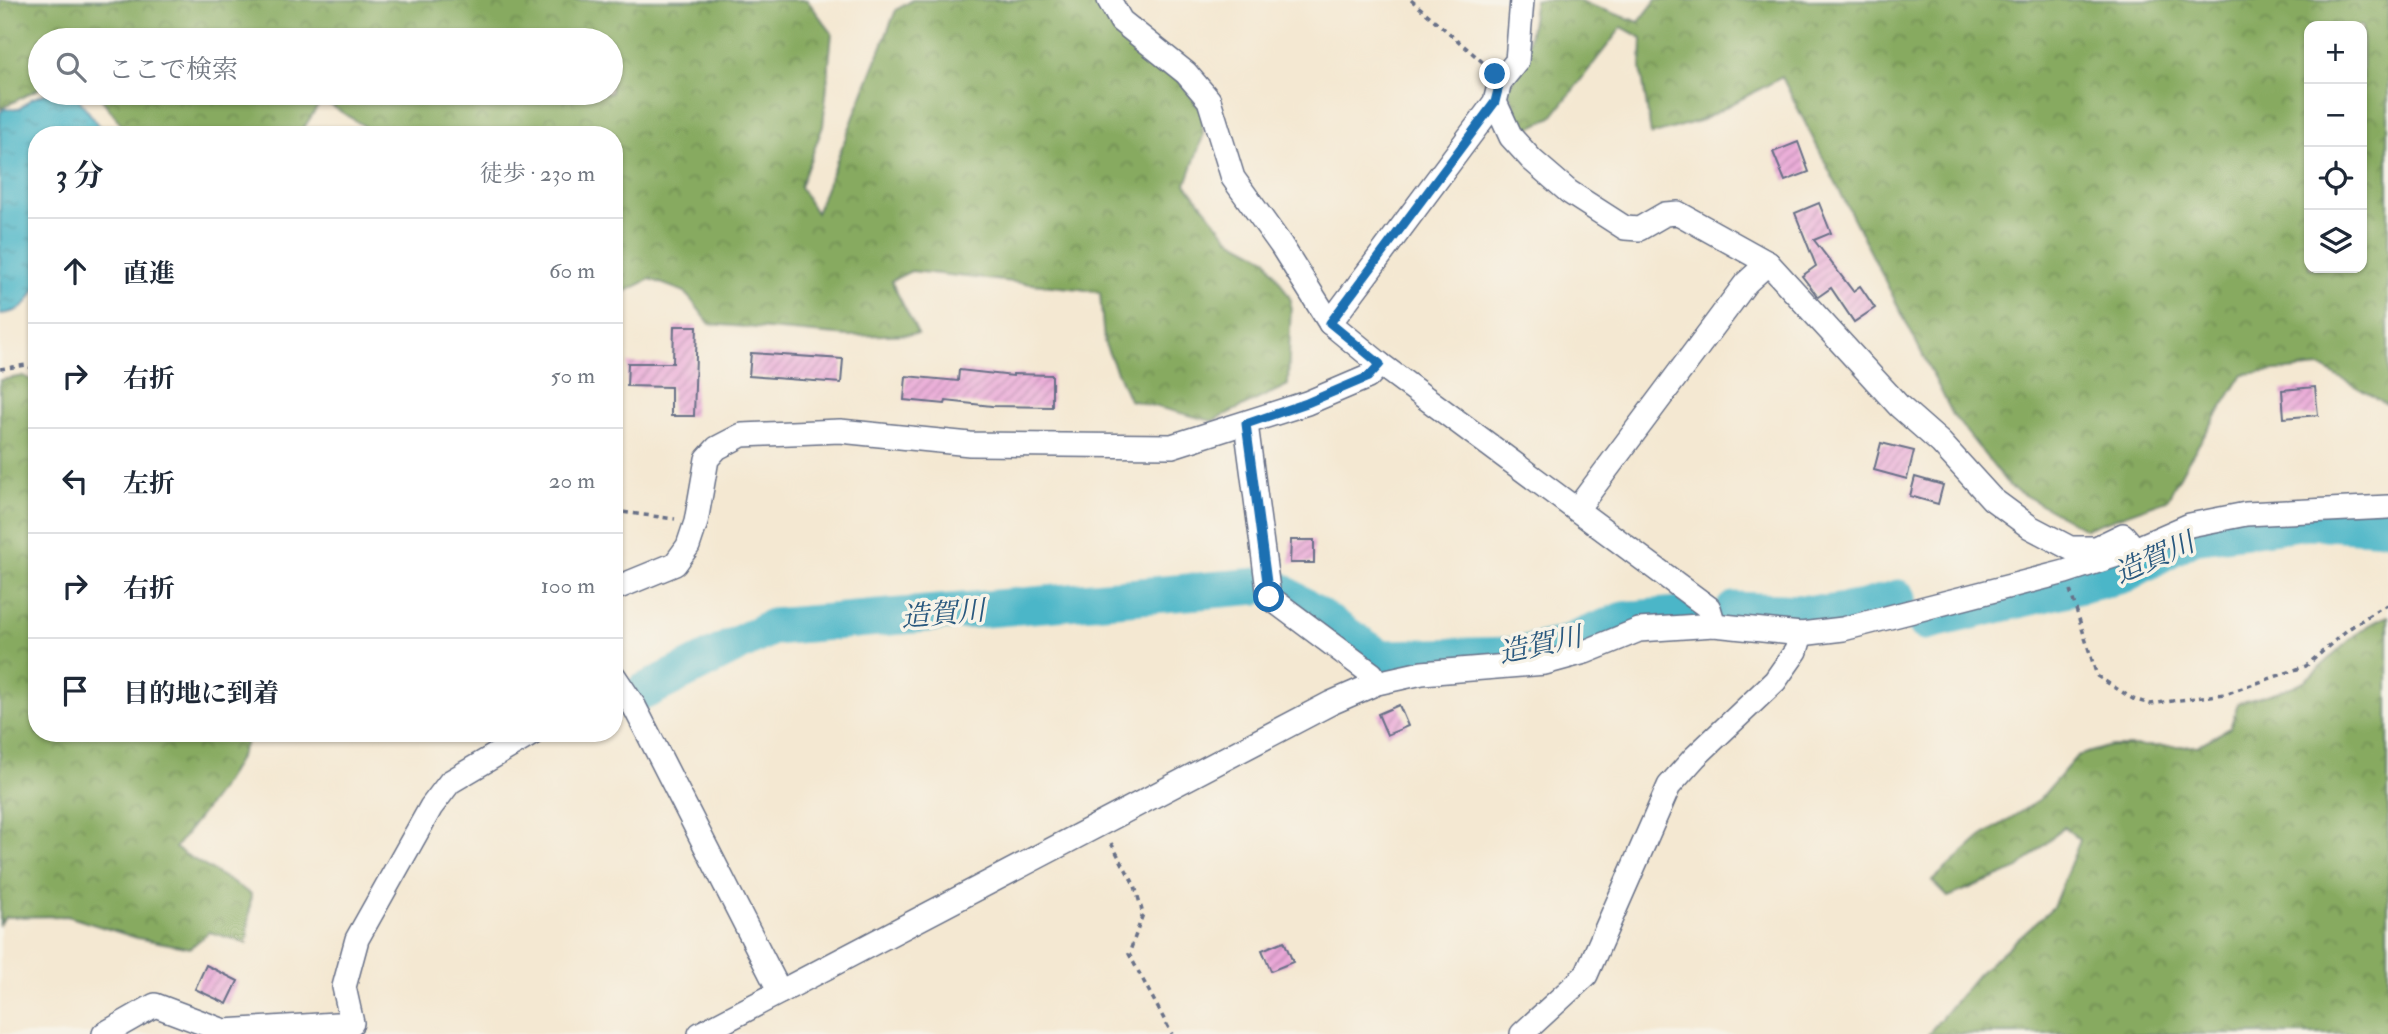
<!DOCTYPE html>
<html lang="ja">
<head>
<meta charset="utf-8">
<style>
  :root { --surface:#fff; --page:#f2f2f3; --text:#1f2937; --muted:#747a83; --line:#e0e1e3 }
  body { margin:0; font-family:"IM FELL Double Pica","Noto Serif JP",serif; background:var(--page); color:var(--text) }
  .controls { position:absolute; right:21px; top:21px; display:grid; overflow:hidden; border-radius:14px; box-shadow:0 2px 5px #0004 }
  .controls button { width:63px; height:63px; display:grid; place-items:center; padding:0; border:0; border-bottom:2px solid var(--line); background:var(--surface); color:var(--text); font:35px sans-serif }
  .stop { position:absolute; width:21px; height:21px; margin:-16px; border:5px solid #1f6fb2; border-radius:50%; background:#fff }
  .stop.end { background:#1f6fb2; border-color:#fff; box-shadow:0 2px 7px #0008 }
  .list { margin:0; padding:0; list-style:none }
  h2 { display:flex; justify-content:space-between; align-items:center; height:91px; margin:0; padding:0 28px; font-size:30px }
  h2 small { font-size:23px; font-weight:400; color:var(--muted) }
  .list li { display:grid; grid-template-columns:46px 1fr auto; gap:21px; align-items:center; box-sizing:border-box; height:105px; padding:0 28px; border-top:2px solid var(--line) }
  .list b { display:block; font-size:26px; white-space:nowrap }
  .list em { font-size:23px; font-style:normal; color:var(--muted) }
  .icon { flex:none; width:38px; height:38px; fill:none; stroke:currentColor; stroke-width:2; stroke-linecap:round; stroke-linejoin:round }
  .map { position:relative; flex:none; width:2388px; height:1034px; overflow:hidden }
  .search { position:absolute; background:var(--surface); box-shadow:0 2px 5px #0004; left:28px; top:28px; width:595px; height:77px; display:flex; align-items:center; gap:18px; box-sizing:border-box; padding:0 24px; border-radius:38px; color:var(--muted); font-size:26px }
  .panel { position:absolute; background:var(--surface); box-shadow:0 2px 5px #0004; left:28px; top:126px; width:595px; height:616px; border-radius:28px }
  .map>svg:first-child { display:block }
  .forest { fill:url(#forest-crowns); stroke:#516c5f; stroke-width:2; fill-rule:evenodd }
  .water { fill:url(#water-ripples); stroke:#337293; stroke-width:2 }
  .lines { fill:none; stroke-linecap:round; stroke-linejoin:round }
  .river { stroke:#4bb6c8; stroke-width:37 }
  .building { fill:url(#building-hatch) }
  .minor-casing { stroke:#677087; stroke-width:26 }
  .path { stroke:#677087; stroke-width:3.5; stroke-dasharray:5 5; stroke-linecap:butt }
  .minor { stroke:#fff; stroke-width:23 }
  .route { stroke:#1f6fb2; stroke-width:9 }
  .labels { text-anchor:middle; stroke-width:7; stroke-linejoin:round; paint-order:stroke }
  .water-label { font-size:28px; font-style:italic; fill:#29587e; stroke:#f7f3e8 }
</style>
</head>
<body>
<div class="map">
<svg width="2388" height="1034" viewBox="0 0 2388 1034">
  <defs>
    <pattern id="forest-crowns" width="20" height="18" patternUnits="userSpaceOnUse" patternTransform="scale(1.75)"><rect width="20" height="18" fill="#87aa60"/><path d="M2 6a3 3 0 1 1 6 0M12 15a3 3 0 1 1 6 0" fill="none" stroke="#6e8b52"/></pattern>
    <pattern id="water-ripples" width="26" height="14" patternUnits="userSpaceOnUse" patternTransform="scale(1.75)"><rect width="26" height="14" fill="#4bb6c8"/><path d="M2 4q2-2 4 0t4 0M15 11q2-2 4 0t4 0" fill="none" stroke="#3e94a6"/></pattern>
    <pattern id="building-hatch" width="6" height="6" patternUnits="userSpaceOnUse" patternTransform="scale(1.75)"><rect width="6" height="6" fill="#eaa7d7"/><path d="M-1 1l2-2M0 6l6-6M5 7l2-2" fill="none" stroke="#bd88b2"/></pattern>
  </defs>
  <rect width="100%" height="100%" fill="#f7f3e8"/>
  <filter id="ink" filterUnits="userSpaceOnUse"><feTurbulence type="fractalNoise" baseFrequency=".0143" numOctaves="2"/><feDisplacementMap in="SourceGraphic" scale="14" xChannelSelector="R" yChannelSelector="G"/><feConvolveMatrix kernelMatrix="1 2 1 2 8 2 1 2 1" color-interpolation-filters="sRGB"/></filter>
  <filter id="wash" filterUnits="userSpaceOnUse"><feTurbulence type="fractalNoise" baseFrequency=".00686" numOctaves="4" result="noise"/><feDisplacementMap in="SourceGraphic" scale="28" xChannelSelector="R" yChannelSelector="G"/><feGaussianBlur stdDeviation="1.57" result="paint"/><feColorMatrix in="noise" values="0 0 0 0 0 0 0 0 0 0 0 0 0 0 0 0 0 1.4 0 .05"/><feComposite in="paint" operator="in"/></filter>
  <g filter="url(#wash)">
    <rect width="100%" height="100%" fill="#f4e8d2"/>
    <!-- forest -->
    <g class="forest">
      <path d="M0 0H807L832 33 823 126 800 187 816 213 896 10 913 0H1097L1114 32 1177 77 1202 112 1203 136 1186 184 1229 238 1266 258 1291 300 1288 385 1212 421 1129 400 1104 342 1100 293 1080 289 911 271 891 281 918 334 848 336 710 324 685 292 650 279 614 297V135H362L364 126 322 100 299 135H140L121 124 97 93H611V40H40V88L0 109Z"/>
      <path d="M1535 0H1575L1639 22 1656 0H2388V402L2386 404 2321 367 2243 374 2187 463 2167 500 2085 529 2010 487 1953 415 1782 77 1702 120 1651 135 1641 68 1642 38 1622 27 1552 117 1523 131 1508 89 1527 52ZM2309 26H2362V268H2309Z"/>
      <path d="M24 376 37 383V733H250C234 778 203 811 175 848L251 894 247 943 209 932 190 948 137 938 67 916 5 917 0 924V380Z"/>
      <path d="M2388 616V1034H1928L1978 974 2053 907 2080 840 2064 827 2019 868 1948 897 1932 881 1981 837 2039 800 2077 756 2111 746H2197L2230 728 2238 703C2255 698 2293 689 2305 680 2333 659 2355 628 2388 616Z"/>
    </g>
    <!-- water -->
    <path class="water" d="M47 93H74L106 135H37V286C27 305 23 312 0 314V113L4 109H19L31 99Z"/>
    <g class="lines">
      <!-- river -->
      <g class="river">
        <path d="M1275 587 1381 658 1516 655 1562 645 1623 620 1698 613"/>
        <path d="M1734 610 1826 614 1864 608 1898 598"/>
        <path d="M1925 622 2123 575 2193 536 2309 521 2388 526"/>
        <path d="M643 692 772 627 1258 586"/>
      </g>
    </g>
    <g id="blocks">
      <!-- building -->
      <g class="building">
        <path d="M1798 142 1809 172 1785 181 1773 152Z"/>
        <path d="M1819 203 1831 233 1814 240 1853 291 1860 286 1875 308 1854 322 1831 288 1818 297 1802 276 1816 266 1795 213Z"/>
        <path d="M674 326H697L694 416H671V387L627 386 628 363H673Z"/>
        <path d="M751 353 843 359 841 383 749 376Z"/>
        <path d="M959 370 1013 376V374L1052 375V407L992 406 946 401 945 404 904 400 906 376 958 381Z"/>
        <path d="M2315 387 2318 415 2284 418 2282 390Z"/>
        <path d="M1881 443 1914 451 1907 479 1874 470Z"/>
        <path d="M1915 477 1943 485 1938 504 1910 496Z"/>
        <path d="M1291 540H1314V563H1290Z"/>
        <path d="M1399 705 1408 726 1387 735 1378 714Z"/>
        <path d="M1284 941 1293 962 1271 971 1262 950Z"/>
        <path d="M206 965 238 981 227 1004 195 989Z"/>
      </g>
    </g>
  </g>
  <g filter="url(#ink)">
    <use href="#blocks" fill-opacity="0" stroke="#677087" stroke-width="2"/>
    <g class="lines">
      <defs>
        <g id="minor">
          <path d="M1109 0 1121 21 1186 73 1209 100 1233 178 1281 245 1330 323 1380 364 1709 608 1714 625"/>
          <path d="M1495 102 1511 137 1532 160 1569 192 1625 228 1639 229 1665 214 1678 213 1768 263 1899 406 1941 443 1992 499 2030 527 2070 548H2096L2123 535 2135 549"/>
          <path d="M1330 323 1495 102 1500 82 1517 61 1522 0"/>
          <path d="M1246 424 1269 597 1372 674 1377 683"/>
          <path d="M1577 509 1746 283 1768 263"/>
          <path d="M614 589 675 564 688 546 696 522 707 459 717 448 742 435 840 431 970 444 1172 446 1307 403 1368 377 1380 364"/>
          <path d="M614 676 634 706 780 992"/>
          <path d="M104 1034 155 1005 224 1031 352 1023 344 987 357 939 431 807 450 782 533 733"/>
          <path d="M700 1034 1331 703 1377 683 1422 673 1545 663 1585 652 1639 630 1714 625 1801 634 1843 629 2065 572 2135 549 2190 525 2246 514 2388 507"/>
          <path d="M1522 1034 1586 975 1669 786 1695 757 1775 681 1796 651 1801 634"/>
        </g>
      </defs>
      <!-- minor casing -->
      <use href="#minor" class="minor-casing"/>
      <!-- path -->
      <g class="path">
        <path d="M1411 0 1486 65"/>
        <path d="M0 369 26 365 37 371"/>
        <path d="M614 511 675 519"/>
        <path d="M2070 590 2097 676 2133 699 2150 704 2225 694 2306 666 2347 630 2377 610 2388 605"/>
        <path d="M1111 843 1135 886 1143 914 1129 954 1172 1034"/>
      </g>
      <!-- minor -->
      <use href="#minor" class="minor"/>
    </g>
  </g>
  <g class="lines" filter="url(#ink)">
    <!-- route -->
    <path class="route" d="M1269 597 1246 424 1307 403 1368 377 1380 364 1330 323 1495 102 1500 82 1495 74"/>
  </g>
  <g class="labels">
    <!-- water labels -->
    <g class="water-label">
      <text transform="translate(2154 557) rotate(-24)" y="10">造賀川</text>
      <text transform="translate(943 613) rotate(-5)" y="10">造賀川</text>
      <text transform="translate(1540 644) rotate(-12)" y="10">造賀川</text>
    </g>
  </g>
</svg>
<div class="controls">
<button>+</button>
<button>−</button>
<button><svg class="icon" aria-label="locate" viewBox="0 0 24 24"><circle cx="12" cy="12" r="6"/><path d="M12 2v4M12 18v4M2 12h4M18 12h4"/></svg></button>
<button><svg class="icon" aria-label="layers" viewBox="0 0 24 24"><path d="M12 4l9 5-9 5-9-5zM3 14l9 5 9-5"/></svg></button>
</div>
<div class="stop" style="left:1269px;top:597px"></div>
<div class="stop end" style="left:1495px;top:74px"></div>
<div class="search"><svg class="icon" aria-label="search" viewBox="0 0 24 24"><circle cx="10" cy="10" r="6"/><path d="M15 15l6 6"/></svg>ここで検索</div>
<section class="panel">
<h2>3 分<small>徒歩 · 230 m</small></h2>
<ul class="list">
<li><svg class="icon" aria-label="ahead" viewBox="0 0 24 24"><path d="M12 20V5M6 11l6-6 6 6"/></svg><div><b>直進</b></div><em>60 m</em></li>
<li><svg class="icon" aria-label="right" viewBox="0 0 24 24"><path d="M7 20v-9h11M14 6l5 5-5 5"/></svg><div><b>右折</b></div><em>50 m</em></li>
<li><svg class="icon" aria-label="left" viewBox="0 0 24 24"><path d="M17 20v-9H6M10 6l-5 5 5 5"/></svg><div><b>左折</b></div><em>20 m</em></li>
<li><svg class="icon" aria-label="right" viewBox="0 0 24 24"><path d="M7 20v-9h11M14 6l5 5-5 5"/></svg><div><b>右折</b></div><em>100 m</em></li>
<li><svg class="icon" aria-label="arrive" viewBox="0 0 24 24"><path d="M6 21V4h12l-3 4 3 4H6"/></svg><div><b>目的地に到着</b></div></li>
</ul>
</section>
</div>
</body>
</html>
